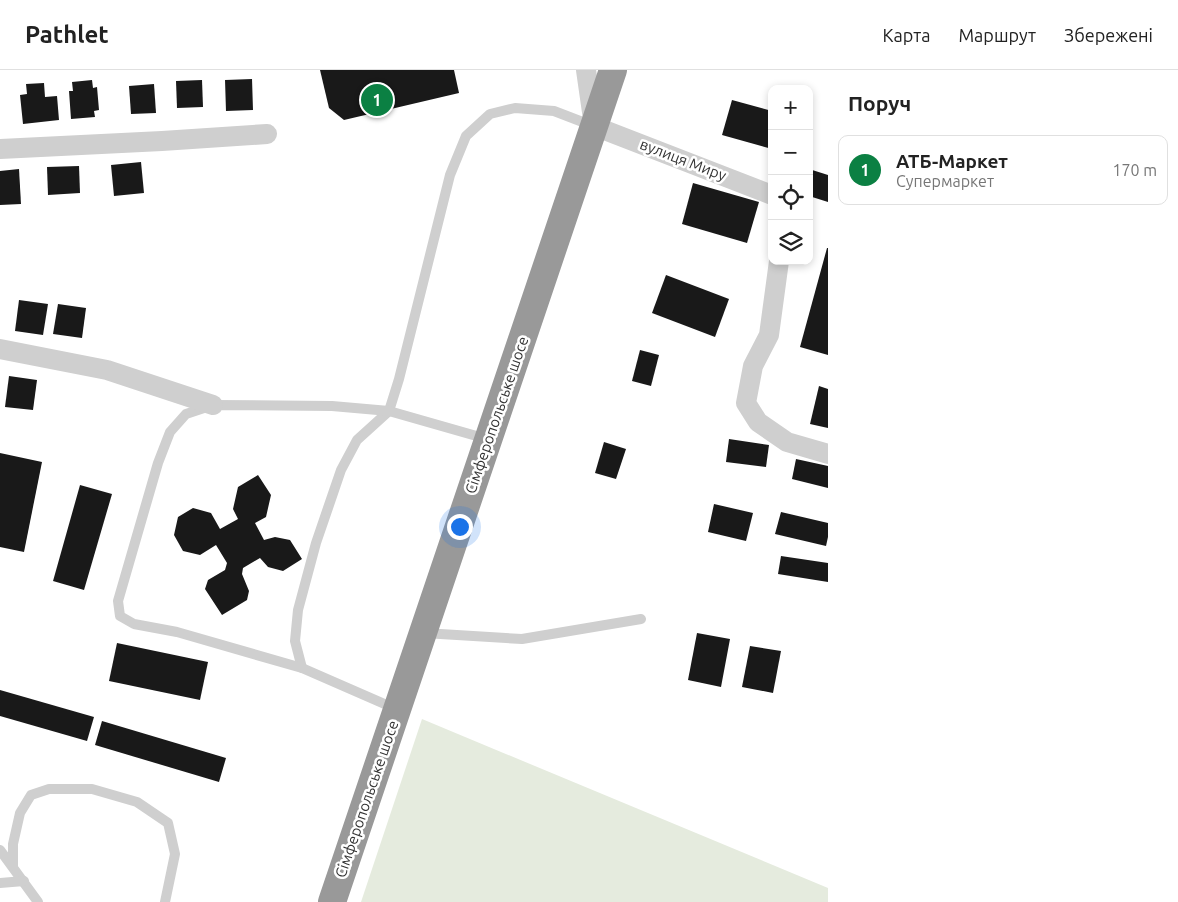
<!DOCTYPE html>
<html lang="uk">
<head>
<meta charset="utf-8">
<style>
  :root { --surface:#fff; --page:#f2f2f2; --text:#222; --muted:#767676; --line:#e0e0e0; --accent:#0b8043 }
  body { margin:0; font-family:Ubuntu,sans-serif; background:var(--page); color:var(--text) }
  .controls { position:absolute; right:15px; top:15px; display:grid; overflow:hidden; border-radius:10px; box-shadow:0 2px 8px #0003 }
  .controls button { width:45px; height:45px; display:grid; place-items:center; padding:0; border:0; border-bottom:1px solid var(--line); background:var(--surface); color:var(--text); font:25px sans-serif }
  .you { position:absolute; left:459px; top:456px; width:18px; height:18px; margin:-12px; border:4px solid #fff; border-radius:50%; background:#1a73e8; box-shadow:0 0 0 8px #1a73e833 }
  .badge { display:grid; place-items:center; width:32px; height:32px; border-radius:50%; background:var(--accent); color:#fff; font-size:16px; font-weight:700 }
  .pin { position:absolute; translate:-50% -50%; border:2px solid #fff; box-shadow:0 1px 5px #0006 }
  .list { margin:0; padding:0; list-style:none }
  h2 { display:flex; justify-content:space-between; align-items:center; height:65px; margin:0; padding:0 20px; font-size:21px }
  h2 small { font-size:16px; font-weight:400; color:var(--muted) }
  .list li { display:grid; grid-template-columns:32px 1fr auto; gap:15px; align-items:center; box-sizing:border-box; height:70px; margin:0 10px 10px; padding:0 10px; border:1px solid var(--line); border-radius:10px }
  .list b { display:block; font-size:19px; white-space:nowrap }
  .list p { margin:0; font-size:16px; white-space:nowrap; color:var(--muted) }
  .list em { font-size:16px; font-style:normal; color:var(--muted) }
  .icon { flex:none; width:28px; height:28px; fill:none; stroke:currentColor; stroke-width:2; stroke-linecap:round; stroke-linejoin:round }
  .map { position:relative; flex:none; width:828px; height:832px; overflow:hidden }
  header { display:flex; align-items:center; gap:30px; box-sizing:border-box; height:70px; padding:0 25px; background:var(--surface); border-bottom:1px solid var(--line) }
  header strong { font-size:24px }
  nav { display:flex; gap:28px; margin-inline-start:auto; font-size:18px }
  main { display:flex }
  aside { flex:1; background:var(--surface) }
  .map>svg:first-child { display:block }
  .green { fill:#e5ebde }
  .building { fill:#191919 }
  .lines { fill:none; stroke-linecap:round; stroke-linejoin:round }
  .lane { stroke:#cfcfcf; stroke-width:10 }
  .street { stroke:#cfcfcf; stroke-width:20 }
  .highway { stroke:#999; stroke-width:28 }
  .labels { text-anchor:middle; stroke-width:5; stroke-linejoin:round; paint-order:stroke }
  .street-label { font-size:15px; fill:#323232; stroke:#fff }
</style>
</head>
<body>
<header>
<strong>Pathlet</strong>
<nav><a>Карта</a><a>Маршрут</a><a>Збережені</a></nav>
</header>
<main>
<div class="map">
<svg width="828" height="832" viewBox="0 0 828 832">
  <rect width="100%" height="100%" fill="#fff"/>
  <!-- green -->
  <path class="green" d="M422 649 828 818V832H361Z"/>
  <!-- building -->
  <g class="building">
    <path d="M320 0H454L459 23 344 50 329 38Z"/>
    <path d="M252 9 253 40 226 41 225 10Z"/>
    <path d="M92 10 93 18 97 17 99 40 94 41 95 47 71 49 69 21H73L72 12Z"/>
    <path d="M202 10 203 37 177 38 176 11Z"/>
    <path d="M44 13 45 27 57 26 59 50 23 54 20 25 27 24 26 14Z"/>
    <path d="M154 14 156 43 131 44 129 16Z"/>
    <path d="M732 30 772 41V79L722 65Z"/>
    <path d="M141 92 144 123 114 126 111 95Z"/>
    <path d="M79 96 80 123 48 125 47 97Z"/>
    <path d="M19 99 21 134 0 135V101Z"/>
    <path d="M809 99 828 105V132L809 126Z"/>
    <path d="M693 113 759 132 747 173 682 154Z"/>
    <path d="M827 178H828V285L800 277Z"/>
    <path d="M666 205 729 229 715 267 652 243Z"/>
    <path d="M19 230 48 234 43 265 15 261Z"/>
    <path d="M58 234 86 238 82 268 53 264Z"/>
    <path d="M640 280 659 285 651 316 632 311Z"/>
    <path d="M9 306 37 310 33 340 5 337Z"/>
    <path d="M819 316 828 319V358L810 354Z"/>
    <path d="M729 369 769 375 766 397 726 392Z"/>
    <path d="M604 372 626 379 616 409 595 403Z"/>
    <path d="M0 383 42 392 24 482 0 477Z"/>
    <path d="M796 389 828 396V418L792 409Z"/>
    <path d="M258 405 271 425 266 447 255 453 264 470 275 467 290 470 302 489 283 501 268 497 260 488 243 498 242 504 249 521 247 530 222 545 205 519 208 510 225 500 227 493 216 475 200 485 183 481 174 465 178 447 193 438 211 443 220 459 238 449 233 439 238 417Z"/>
    <path d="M80 415 112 424 84 520 53 511Z"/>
    <path d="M714 434 753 443 746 471 708 462Z"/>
    <path d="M781 442 828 453V467L826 476 775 464Z"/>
    <path d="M781 486 828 493V512L778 504Z"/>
    <path d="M697 563 730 569 721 617 688 610Z"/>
    <path d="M117 573 208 592 200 630 109 611Z"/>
    <path d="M750 576 781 581 773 623 742 617Z"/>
    <path d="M0 620 94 647 87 671 0 646Z"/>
    <path d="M102 651 226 688 219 712 95 675Z"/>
  </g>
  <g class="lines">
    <!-- lane -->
    <g class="lane">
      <path d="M424 563 522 569 641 549"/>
      <path d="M302 598 295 571 298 540 316 473 341 400 357 370 389 341 399 309 450 105 466 66 490 44 515 38 554 41 593 56"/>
      <path d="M396 639 302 598 177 562 134 554 120 546 118 531 158 393 170 362 186 344 213 335 332 336 389 341 487 369"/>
      <path d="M0 780 38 832"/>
      <path d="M13 796V774L20 743 31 725 49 719H92L137 732 168 753 175 784 165 832"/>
      <path d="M0 813 24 811"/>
    </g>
    <!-- street -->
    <g class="street">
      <path d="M586 0 594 56 772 125"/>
      <path d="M0 79 162 71 267 64"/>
      <path d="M779 191 769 265 753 296 746 333 758 352 787 372 828 384"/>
      <path d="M0 279 107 300 213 335"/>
    </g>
    <!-- highway -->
    <path class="highway" d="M332 832 613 0"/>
  </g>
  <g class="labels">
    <!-- street labels -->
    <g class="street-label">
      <text transform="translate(683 90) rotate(21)" y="5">вулиця Миру</text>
      <text transform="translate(497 345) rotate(-71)" y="5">Сімферопольське шосе</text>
      <text transform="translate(367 729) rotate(-71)" y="5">Сімферопольське шосе</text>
    </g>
  </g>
</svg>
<div class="controls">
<button>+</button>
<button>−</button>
<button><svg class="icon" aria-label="locate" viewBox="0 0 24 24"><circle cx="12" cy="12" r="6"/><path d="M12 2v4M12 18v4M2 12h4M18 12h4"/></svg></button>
<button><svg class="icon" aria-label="layers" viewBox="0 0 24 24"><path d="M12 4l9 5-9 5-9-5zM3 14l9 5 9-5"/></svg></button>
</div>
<div class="you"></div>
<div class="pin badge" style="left:377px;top:30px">1</div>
</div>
<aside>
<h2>Поруч<small></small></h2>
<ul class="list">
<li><span class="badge">1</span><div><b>АТБ-Маркет</b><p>Супермаркет</p></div><em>170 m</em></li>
</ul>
</aside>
</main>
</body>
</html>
